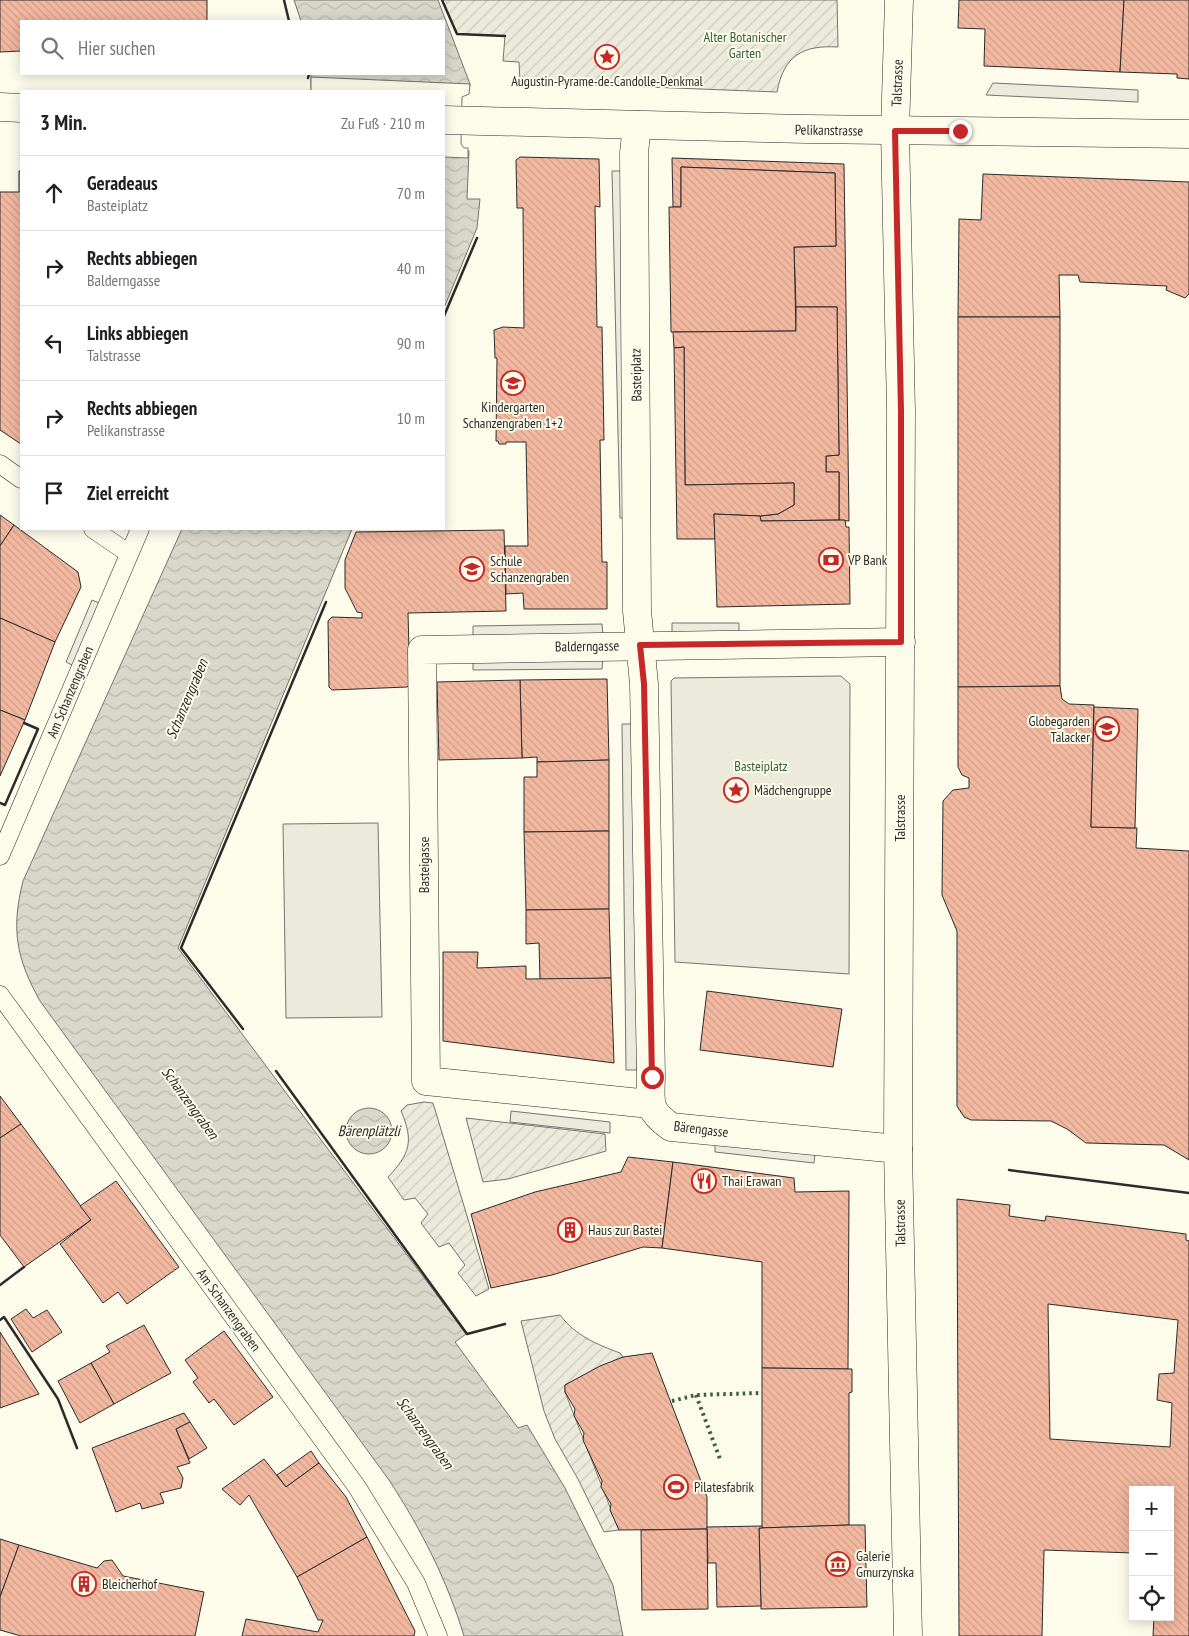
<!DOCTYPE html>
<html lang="de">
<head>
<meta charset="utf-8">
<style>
  :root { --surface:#fff; --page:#f6f6f6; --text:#202124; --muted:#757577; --line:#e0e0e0 }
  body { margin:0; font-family:"PT Sans Narrow",sans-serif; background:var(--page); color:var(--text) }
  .controls { position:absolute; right:15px; bottom:15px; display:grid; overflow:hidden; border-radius:0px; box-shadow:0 2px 12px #0003 }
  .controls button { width:45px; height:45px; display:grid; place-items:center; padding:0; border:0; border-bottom:1px solid var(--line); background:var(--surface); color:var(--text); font:25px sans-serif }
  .stop { position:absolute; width:15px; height:15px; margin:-11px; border:4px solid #c62828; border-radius:50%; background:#fff }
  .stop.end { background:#c62828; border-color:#fff; box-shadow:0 1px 5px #0008 }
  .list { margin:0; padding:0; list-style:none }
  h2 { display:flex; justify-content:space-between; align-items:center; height:65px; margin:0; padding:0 20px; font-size:21px }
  h2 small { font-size:16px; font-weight:400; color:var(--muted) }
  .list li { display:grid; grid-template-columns:32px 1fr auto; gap:15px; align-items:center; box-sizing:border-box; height:75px; padding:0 20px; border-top:1px solid var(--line) }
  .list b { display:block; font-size:19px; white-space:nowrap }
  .list p { margin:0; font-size:16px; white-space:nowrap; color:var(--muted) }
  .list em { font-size:16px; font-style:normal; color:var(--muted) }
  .icon { flex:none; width:28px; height:28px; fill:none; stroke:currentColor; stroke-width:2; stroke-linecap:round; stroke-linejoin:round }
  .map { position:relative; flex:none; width:1189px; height:1636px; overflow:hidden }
  .search { position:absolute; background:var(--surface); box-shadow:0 2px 12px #0003; left:20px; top:20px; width:425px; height:55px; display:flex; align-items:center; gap:12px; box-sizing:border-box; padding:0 18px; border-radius:0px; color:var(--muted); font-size:19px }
  .panel { position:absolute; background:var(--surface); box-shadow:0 2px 12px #0003; left:20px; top:90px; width:425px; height:440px; border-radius:0px }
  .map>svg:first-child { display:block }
  .green { fill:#ecebdb; stroke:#74746e }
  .garden { fill:url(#garden-furrows); stroke:#74746e }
  .parking { fill:#eceadb; stroke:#74746e }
  .water { fill:url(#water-waves); stroke:#74746e }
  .pier { fill:#fdfbea; stroke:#74746e }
  .building { fill:url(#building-back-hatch); stroke:#2b2b2b; fill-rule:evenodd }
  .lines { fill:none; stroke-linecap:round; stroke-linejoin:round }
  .lane-casing { stroke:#2b2b2b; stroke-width:19 }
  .street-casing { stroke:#2b2b2b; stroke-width:29 }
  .secondary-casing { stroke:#2b2b2b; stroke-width:29 }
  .lane { stroke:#fdfbea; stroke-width:18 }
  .street { stroke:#fdfbea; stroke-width:28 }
  .secondary { stroke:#fdfbea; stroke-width:28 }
  .hedge { stroke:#34623c; stroke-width:4; stroke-dasharray:2.5 4; stroke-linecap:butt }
  .wall { stroke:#2b2b2b; stroke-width:2.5 }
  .route { stroke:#c62828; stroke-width:6 }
  .labels { text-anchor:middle; stroke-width:4; stroke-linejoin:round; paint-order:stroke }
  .park-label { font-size:14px; fill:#34623c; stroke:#fdfbea }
  .poi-label { font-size:14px; fill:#2b2b2b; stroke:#fdfbea; text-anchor:start }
  .street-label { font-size:14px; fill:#2b2b2b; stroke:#fdfbea }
  .water-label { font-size:15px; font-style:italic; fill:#2b2b2b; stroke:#fdfbea }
</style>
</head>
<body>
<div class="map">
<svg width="1189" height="1636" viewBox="0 0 1189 1636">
  <defs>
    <pattern id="garden-furrows" width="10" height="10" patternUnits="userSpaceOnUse" patternTransform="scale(1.25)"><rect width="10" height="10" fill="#ecebdb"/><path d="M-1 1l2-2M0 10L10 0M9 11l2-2" fill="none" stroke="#cbcabc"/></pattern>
    <pattern id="water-waves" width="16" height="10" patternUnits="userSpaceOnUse" patternTransform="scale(1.25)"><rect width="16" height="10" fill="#d8d7c9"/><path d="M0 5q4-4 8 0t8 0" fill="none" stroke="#bab9ad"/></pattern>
    <pattern id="building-back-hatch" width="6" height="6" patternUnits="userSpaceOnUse" patternTransform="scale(1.25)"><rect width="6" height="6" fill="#f2b8a0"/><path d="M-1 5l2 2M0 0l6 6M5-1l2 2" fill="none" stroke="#d09e8a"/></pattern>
  </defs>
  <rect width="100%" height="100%" fill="#fdfbea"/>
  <!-- green -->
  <g class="green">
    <path d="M841 676 850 684 849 974 675 962 671 681 674 678Z"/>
    <path d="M378 823 382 1017 286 1018 283 824Z"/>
  </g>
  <!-- garden -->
  <g class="garden">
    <path d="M442 0H837L838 47C803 45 784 55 777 92L520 82 519 62 503 61 505 36 457 34Z"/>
    <path d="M424 1102 433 1103 489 1289 476 1296 458 1273 465 1265 449 1243 439 1247 421 1223 428 1214 415 1198 404 1200 388 1177C410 1154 414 1141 401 1111L407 1105Z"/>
    <path d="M466 1118 605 1134 606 1151 508 1179 483 1182Z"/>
    <path d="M560 1315C576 1336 596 1344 620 1353L623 1357 565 1385V1392L619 1530 604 1532 578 1479 555 1439 544 1411 521 1321Z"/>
  </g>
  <!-- parking -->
  <g class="parking">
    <path d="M993 83 1138 90V102L986 95Z"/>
    <path d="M612 171H623L632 518H620Z"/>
    <path d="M92 600 104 605 76 667 66 662Z"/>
    <path d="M672 623H739V633L672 634Z"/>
    <path d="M602 624 603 635 473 637V626Z"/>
    <path d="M603 657 602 669 473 670V659Z"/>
    <path d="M622 724H634L637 1070H626Z"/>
    <path d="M511 1111 610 1122V1133L510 1122Z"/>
    <path d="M715 1141 815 1153 814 1163 715 1152Z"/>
  </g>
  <!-- water -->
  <g class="water">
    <path d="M294 0H438L470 84 469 91 460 96 458 145 469 151 467 199H480L477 228 444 308V91H311V74H444V21H301Z"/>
    <path d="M182 529H352L178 948 466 1334 455 1342 518 1428 527 1425 565 1488 613 1585 623 1636H464C447 1580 421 1529 389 1480L40 1001C16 958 11 929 23 881Z"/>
    <circle cx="369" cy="1131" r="23"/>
  </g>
  <!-- pier -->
  <path class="pier" d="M311 77 470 84 469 94 462 97 461 144 464 148H468V158L444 157V91H311Z"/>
  <!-- building -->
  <g class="building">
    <path d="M0 0H207V21H21V51L0 52Z"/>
    <path d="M959 0H1124L1120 72 984 66 985 29 958 28Z"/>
    <path d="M1124 0H1189V79L1177 78V74L1120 72Z"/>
    <path d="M520 157 599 159 600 207 595 206 597 327H602L604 440H600L602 562H607V609H524L523 593 506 594 505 546H528L526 442H506V444H499L498 441H496L497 358H495L494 330 503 327 524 328 523 208H517L516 160Z"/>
    <path d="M672 158 844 164 849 521 839 520V472H826V456L839 455 837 307H796L794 247 836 246 835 173 681 167V207H673Z"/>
    <path d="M681 167 835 173 836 246 794 247 796 331 671 332 669 207H681Z"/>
    <path d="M19 171H21V444L0 430V192H19Z"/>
    <path d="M983 174 1189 182V294L1185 298 1166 290 1167 286 1080 282 1078 275H1059L1060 317H958L959 219 981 220Z"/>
    <path d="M796 307H837L839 455 826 456V472H839V520L761 521 760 516 778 514 794 505V483L685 485 684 347 674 348 673 332 796 331Z"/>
    <path d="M958 317H1060V686L958 687Z"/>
    <path d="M684 347 685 485 794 483V505L778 514 760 516 714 514 715 539H677L674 348Z"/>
    <path d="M714 514 760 516 761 521 845 520 846 527H849L850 604 717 607Z"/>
    <path d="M0 515 14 525 0 546Z"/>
    <path d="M14 525 78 572 81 587 55 642 0 618V546Z"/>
    <path d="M504 530 506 611 408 613 410 685 407 687 332 690 329 687 328 621 332 617 362 618V613L357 612 345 588V560L356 532Z"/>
    <path d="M0 618 55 642 25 720 0 710Z"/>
    <path d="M607 679 609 760 537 762V757L522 758 520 680Z"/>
    <path d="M520 680 522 758 439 760 437 682Z"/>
    <path d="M1060 686 1062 699 1069 704 1094 705 1091 827 1137 828 1136 848 1189 851V1160L1164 1145 1086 1143 1067 1129 1051 1121 971 1120 964 1117 957 1106V931L942 895 943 801 953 790 969 788V778L962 775 958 767V687Z"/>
    <path d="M1094 707 1138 709 1135 828 1091 827Z"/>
    <path d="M0 710 25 720 0 776Z"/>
    <path d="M609 760V831L524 832V777H537V762Z"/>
    <path d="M609 831V909L526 910 524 832Z"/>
    <path d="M609 909 611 978 540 980 539 943 526 944V910Z"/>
    <path d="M443 952H478L477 968 526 966V979L611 978 614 1063 443 1041Z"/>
    <path d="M707 991 842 1009 833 1067 700 1050Z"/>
    <path d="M0 1096 21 1124 0 1138Z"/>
    <path d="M21 1124 91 1220 24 1267 0 1235V1138Z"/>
    <path d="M628 1157 673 1162 662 1248 643 1247 552 1275 491 1288 471 1214 535 1192 621 1172Z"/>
    <path d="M673 1162 794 1178 795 1192 849 1191 848 1369 762 1368V1262L662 1248Z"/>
    <path d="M116 1181 179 1267 127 1304 118 1292 103 1303 60 1244 91 1220 80 1206Z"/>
    <path d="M957 1199 1010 1205 1009 1216 1045 1221 1046 1216 1186 1234V1240L1189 1241V1636H1153L1154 1617H1170V1490H1133V1553L1044 1550 1042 1636H959ZM1048 1304 1178 1320 1174 1373 1159 1374 1157 1400 1172 1403 1170 1447 1050 1439Z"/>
    <path d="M26 1309 33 1318 47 1310 62 1332 32 1352 11 1319Z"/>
    <path d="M144 1325 171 1373 114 1404 91 1363 110 1352 106 1346Z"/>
    <path d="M224 1331 273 1397 234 1425 214 1399 209 1403 193 1382 198 1378 185 1360Z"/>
    <path d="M0 1332 39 1394 0 1408Z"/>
    <path d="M652 1353 707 1497V1529L619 1530 610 1510 611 1504 601 1487 602 1481 583 1440 584 1433 574 1416 575 1409 565 1392V1385L600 1366 623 1357Z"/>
    <path d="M91 1363 114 1404 80 1423 58 1381Z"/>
    <path d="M762 1368 852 1369V1392L849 1393V1525L762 1528Z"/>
    <path d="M184 1413 190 1422 176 1429 190 1463 177 1467 183 1478 181 1488 160 1493 164 1503 142 1509 140 1503 116 1512 92 1448Z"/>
    <path d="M190 1422 207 1448 189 1459 176 1429Z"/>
    <path d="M311 1451 319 1463 286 1487 277 1475Z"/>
    <path d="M264 1459 286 1487 319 1463 346 1497 367 1537 297 1577 249 1495 240 1505 222 1489Z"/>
    <path d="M849 1525H865L867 1607 761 1609 759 1528Z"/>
    <path d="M762 1526V1528H759L761 1606 717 1607 716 1563H708L707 1527Z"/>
    <path d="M707 1529 708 1609 642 1610 641 1530Z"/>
    <path d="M367 1537 415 1631 414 1636H242L246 1619 318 1632 323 1620H318L297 1577Z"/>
    <path d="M0 1539 19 1545 0 1597Z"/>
    <path d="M19 1545 97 1568 104 1561 112 1560 123 1576 204 1592 195 1636H21L0 1630V1597Z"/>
  </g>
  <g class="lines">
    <defs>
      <g id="lane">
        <path d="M0 464 21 479"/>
        <path d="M93 529 128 553"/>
        <path d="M0 856 140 529"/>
        <path d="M0 995 357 1487 416 1583 438 1636"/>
      </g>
      <g id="street">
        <path d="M0 107 21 108"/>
        <path d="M444 120 807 129 1189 134"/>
        <path d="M637 125 634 153 637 611 644 684 651 1077C650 1104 648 1111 671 1127L898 1149"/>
        <path d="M650 1104 426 1081 422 650 901 642"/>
      </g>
      <path id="secondary" d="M899 0 895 131 901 411 898 1149 908 1636"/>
    </defs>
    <!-- lane casing -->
    <use href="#lane" class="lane-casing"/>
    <!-- street casing -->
    <use href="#street" class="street-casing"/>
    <!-- secondary casing -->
    <use href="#secondary" class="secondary-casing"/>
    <!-- lane -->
    <use href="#lane" class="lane"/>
    <!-- street -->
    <use href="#street" class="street"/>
    <!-- secondary -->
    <use href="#secondary" class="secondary"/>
    <!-- hedge -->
    <g class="hedge">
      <path d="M696 1395 720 1459"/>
      <path d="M672 1401 696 1395 761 1393"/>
    </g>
    <!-- wall -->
    <g class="wall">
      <path d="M284 0 289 21"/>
      <path d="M442 0 457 34 505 36"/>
      <path d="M308 78 309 74"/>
      <path d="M444 316 477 238"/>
      <path d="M0 803 5 805 38 729 24 723"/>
      <path d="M243 1029 181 948 326 602"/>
      <path d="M276 1071 467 1334 505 1324"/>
      <path d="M1009 1170 1189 1193"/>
      <path d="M0 1285 24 1267"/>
      <path d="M0 1320 4 1317 58 1399 77 1448"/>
    </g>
  </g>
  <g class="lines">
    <!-- route -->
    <path class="route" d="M652 1077 644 684 640 645 901 642V411L895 131H960"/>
  </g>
  <!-- icons -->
  <defs>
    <symbol id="sight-ring" viewBox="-11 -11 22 22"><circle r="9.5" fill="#fdfbea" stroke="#c62828" stroke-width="1.5"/><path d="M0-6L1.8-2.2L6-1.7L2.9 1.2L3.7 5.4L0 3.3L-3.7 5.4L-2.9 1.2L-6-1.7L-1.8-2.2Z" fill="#c62828"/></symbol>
    <symbol id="school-ring" viewBox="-11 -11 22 22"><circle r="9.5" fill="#fdfbea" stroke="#c62828" stroke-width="1.5"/><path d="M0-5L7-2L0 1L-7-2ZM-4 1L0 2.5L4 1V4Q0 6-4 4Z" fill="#c62828"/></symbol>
    <symbol id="bank-ring" viewBox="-11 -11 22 22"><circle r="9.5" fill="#fdfbea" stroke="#c62828" stroke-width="1.5"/><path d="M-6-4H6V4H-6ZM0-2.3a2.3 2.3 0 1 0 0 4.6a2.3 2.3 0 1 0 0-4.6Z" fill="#c62828"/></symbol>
    <symbol id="restaurant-ring" viewBox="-11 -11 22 22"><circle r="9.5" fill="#fdfbea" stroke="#c62828" stroke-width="1.5"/><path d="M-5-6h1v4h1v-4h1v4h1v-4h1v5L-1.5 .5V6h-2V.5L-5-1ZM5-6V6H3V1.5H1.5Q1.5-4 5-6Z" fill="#c62828"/></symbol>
    <symbol id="building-ring" viewBox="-11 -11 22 22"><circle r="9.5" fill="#fdfbea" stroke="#c62828" stroke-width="1.5"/><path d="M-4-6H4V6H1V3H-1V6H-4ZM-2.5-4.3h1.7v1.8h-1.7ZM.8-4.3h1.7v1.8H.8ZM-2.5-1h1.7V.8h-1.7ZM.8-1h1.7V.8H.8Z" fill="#c62828"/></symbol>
    <symbol id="stadium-ring" viewBox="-11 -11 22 22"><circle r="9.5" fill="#fdfbea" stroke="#c62828" stroke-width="1.5"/><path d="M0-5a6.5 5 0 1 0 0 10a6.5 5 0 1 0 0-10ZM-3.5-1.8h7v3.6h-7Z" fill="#c62828"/></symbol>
    <symbol id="museum-ring" viewBox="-11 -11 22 22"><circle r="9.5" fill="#fdfbea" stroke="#c62828" stroke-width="1.5"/><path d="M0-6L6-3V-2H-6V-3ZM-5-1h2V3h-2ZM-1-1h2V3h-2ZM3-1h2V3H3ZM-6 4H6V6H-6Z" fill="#c62828"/></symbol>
  </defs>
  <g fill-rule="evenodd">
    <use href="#sight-ring" x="593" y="43" width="28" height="28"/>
    <use href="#school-ring" x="499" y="369" width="28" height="28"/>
    <use href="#bank-ring" x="817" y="546" width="28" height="28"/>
    <use href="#school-ring" x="458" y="555" width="28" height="28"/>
    <use href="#school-ring" x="1093" y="715" width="28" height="28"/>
    <use href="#sight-ring" x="722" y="776" width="28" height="28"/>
    <use href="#restaurant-ring" x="690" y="1167" width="28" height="28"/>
    <use href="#building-ring" x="556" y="1216" width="28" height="28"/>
    <use href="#stadium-ring" x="662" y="1473" width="28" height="28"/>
    <use href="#museum-ring" x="824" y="1550" width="28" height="28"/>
    <use href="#building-ring" x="70" y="1570" width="28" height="28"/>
  </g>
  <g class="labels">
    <!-- park labels -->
    <g class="park-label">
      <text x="745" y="42">Alter Botanischer<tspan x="745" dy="16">Garten</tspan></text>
      <text x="761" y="771">Basteiplatz</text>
    </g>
    <!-- poi labels -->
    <g class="poi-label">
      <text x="607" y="86" text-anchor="middle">Augustin-Pyrame-de-Candolle-Denkmal</text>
      <text x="513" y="412" text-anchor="middle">Kindergarten<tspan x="513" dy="16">Schanzengraben 1+2</tspan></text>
      <text x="848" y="565">VP Bank</text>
      <text x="490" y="566">Schule<tspan x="490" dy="16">Schanzengraben</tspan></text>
      <text x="1090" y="726" text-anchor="end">Globegarden<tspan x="1090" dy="16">Talacker</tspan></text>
      <text x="754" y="795">Mädchengruppe</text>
      <text x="722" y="1186">Thai Erawan</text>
      <text x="588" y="1235">Haus zur Bastei</text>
      <text x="694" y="1492">Pilatesfabrik</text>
      <text x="856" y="1561">Galerie<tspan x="856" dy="16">Gmurzynska</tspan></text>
      <text x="102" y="1589">Bleicherhof</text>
    </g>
    <!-- street labels -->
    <g class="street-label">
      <text transform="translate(897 83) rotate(-88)" y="5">Talstrasse</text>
      <text transform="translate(829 130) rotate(1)" y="5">Pelikanstrasse</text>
      <text transform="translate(636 375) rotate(-91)" y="5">Basteiplatz</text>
      <text transform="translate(587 646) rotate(-1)" y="5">Balderngasse</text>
      <text transform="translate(70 692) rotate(-67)" y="5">Am Schanzengraben</text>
      <text transform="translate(900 818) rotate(-90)" y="5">Talstrasse</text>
      <text transform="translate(424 865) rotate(-90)" y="5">Basteigasse</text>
      <text transform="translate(701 1129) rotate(7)" y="5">Bärengasse</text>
      <text transform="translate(900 1223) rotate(-91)" y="5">Talstrasse</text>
      <text transform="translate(229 1310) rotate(54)" y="5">Am Schanzengraben</text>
    </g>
    <!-- water labels -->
    <g class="water-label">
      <text transform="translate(187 699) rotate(-67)" y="5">Schanzengraben</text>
      <text transform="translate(190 1103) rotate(54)" y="5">Schanzengraben</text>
      <text x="369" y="1136">Bärenplätzli</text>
      <text transform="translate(425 1433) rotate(54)" y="5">Schanzengraben</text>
    </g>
  </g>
</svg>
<div class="controls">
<button>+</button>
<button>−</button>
<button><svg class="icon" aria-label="locate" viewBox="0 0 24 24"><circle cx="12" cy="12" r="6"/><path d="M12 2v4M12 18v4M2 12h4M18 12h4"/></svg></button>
</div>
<div class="stop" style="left:652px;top:1077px"></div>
<div class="stop end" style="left:960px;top:131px"></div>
<div class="search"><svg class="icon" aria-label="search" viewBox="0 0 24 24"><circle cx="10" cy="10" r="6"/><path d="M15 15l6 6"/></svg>Hier suchen</div>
<section class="panel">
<h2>3 Min.<small>Zu Fuß · 210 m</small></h2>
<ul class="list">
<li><svg class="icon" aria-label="ahead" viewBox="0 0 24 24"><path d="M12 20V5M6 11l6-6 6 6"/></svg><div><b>Geradeaus</b><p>Basteiplatz</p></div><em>70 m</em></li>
<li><svg class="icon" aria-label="right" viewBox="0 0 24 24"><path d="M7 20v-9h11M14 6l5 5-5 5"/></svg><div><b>Rechts abbiegen</b><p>Balderngasse</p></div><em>40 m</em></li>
<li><svg class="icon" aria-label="left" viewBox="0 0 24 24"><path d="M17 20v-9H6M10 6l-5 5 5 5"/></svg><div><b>Links abbiegen</b><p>Talstrasse</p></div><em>90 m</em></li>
<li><svg class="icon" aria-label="right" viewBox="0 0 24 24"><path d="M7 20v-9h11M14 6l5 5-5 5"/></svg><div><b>Rechts abbiegen</b><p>Pelikanstrasse</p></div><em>10 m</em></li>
<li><svg class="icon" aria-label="arrive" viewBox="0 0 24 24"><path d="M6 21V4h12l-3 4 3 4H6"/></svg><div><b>Ziel erreicht</b></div></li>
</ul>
</section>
</div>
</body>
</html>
